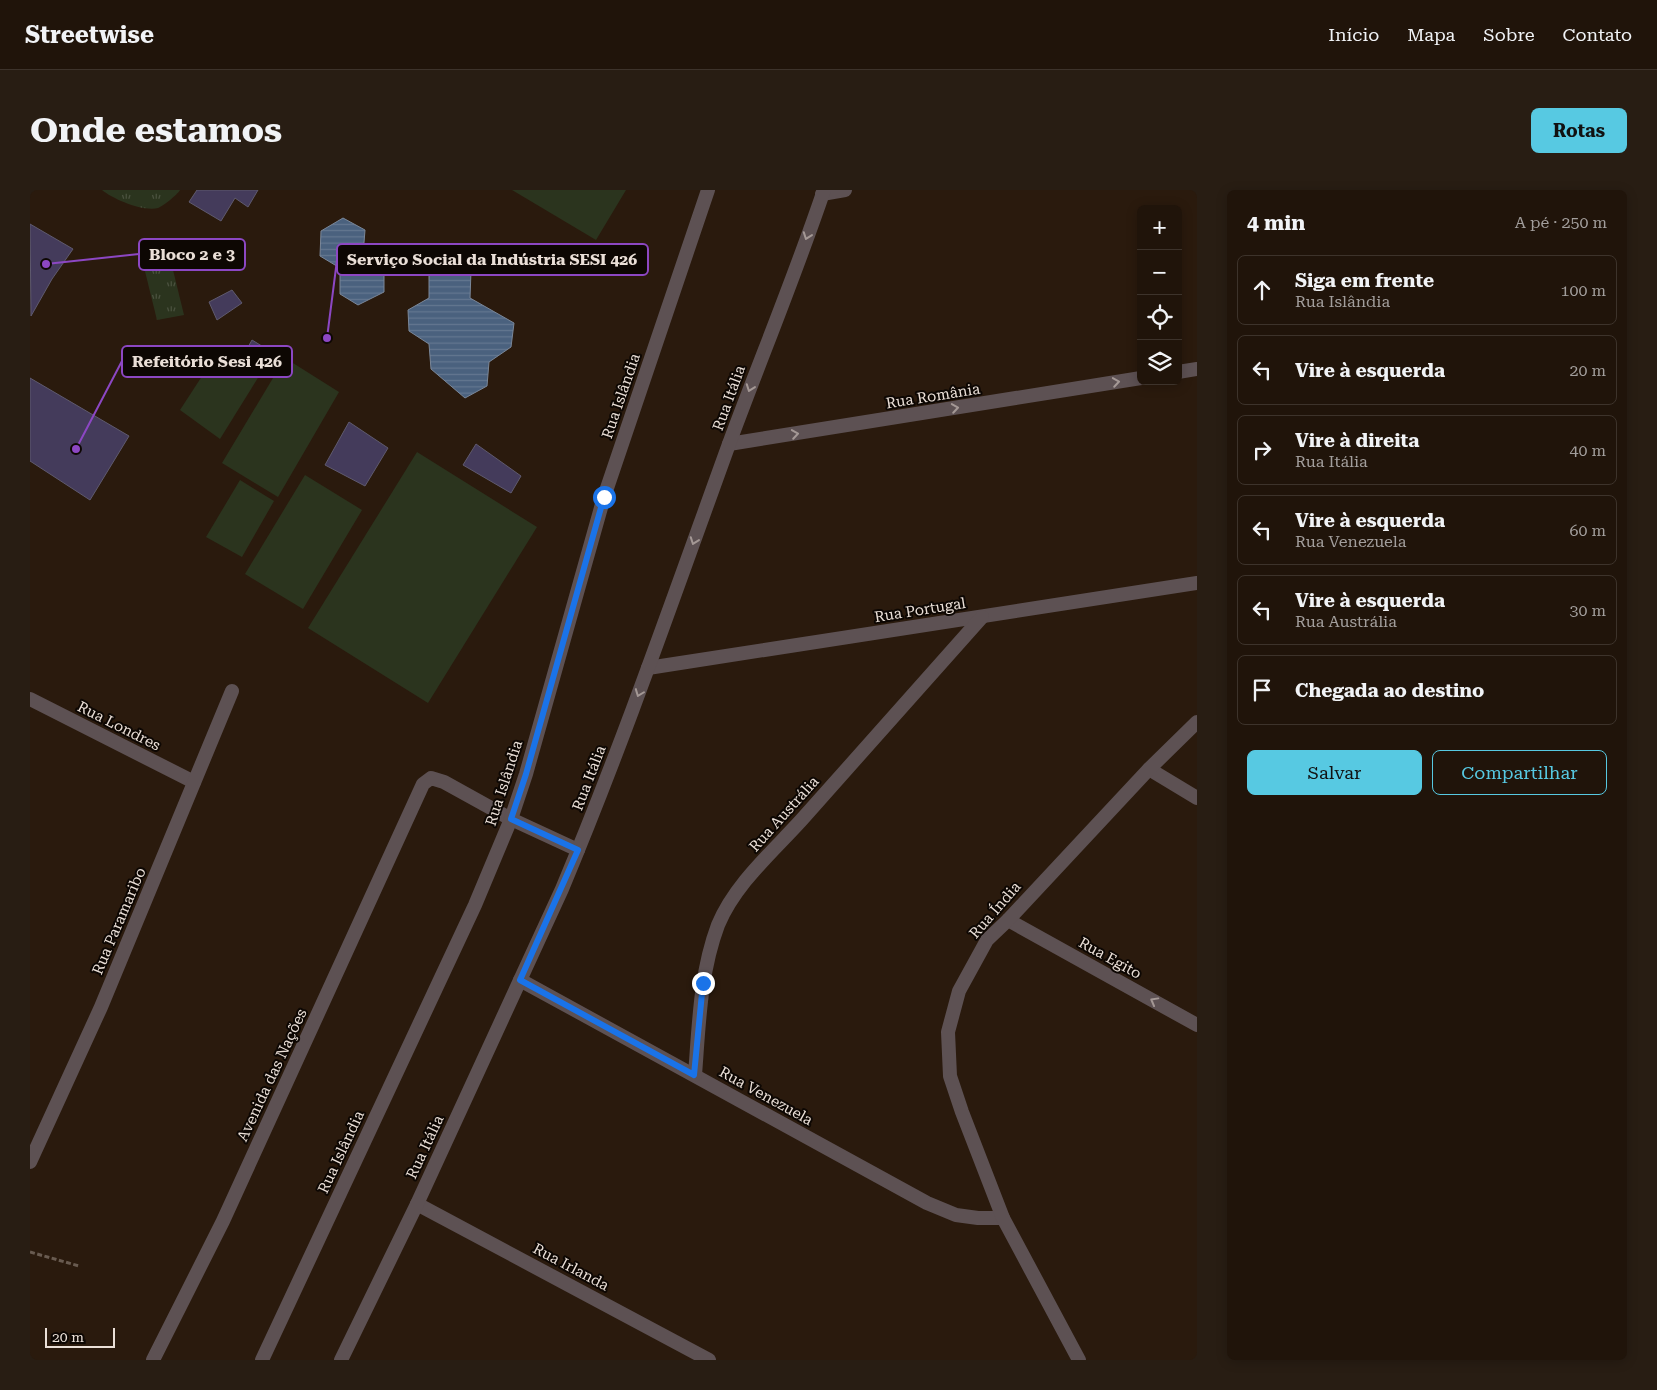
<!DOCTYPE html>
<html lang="pt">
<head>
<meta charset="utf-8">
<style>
  :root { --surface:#20140a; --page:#281d13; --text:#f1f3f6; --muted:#a29e9c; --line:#3d332b; --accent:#57c9e2 }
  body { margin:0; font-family:"Roboto Serif",serif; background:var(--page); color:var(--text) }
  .controls { position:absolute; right:15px; top:15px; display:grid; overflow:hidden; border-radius:8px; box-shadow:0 2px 12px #0003 }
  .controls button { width:45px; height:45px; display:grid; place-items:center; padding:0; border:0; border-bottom:1px solid var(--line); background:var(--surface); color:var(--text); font:25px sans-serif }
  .scale { position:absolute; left:15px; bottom:12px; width:70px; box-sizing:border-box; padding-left:5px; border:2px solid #eadfd7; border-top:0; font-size:14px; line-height:18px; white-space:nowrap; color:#eadfd7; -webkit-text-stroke:4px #0d0703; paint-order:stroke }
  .stop { position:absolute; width:15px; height:15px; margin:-11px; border:4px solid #1a73e8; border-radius:50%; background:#fff }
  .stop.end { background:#1a73e8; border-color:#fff; box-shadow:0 1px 5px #0008 }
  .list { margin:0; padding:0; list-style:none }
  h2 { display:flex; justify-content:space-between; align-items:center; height:65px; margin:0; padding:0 20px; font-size:21px }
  h2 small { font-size:16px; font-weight:400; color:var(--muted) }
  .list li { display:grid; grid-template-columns:32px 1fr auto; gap:15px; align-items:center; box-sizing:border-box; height:70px; margin:0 10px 10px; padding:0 10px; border:1px solid var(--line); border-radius:8px }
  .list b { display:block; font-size:19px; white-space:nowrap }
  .list p { margin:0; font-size:16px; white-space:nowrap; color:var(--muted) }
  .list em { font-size:16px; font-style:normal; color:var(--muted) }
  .actions { display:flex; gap:10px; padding:15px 20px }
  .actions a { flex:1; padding:11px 0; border:1px solid var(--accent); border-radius:8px; text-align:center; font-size:18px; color:var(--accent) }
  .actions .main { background:var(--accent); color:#111 }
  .icon { flex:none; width:28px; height:28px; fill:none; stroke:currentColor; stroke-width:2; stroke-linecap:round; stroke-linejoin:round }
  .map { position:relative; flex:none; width:1167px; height:1170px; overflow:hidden; border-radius:8px }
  header { display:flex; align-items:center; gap:30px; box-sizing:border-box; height:70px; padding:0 25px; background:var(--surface); border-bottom:1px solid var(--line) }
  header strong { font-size:24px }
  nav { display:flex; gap:28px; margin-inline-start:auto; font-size:18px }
  .intro { display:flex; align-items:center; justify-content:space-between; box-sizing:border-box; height:120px; padding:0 30px }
  h1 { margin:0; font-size:35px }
  .button { padding:12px 22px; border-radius:8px; background:var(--accent); color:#111; font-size:18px; font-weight:700 }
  main { display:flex; gap:30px; padding:0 30px }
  aside { flex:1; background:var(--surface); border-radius:8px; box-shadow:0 2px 12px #0003 }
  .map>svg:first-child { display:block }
  .green { fill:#2b341e }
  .park { fill:url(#park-tufts) }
  .water { fill:url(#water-rules); stroke:#7a8799 }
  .building { fill:#443b5b; stroke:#5f5a6e }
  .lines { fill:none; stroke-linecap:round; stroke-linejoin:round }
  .path { stroke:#695b50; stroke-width:3; stroke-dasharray:5 2.5; stroke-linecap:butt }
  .minor { stroke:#5d5153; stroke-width:14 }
  .oneway { stroke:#a49895 }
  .route { stroke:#1a73e8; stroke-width:6 }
  .labels { text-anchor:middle; stroke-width:4; stroke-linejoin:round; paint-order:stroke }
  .street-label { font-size:15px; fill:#eadfd7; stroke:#0d0703 }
  .leader { fill:none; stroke:#8c47c3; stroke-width:2 }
  .callout-dot { fill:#8c47c3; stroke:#0d0703; stroke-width:2 }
  .callout { fill:#0d0703; stroke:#8c47c3; stroke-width:2 }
  .callout-label { font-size:16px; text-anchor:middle; font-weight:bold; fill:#eadfd7 }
</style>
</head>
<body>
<header>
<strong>Streetwise</strong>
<nav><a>Início</a><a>Mapa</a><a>Sobre</a><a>Contato</a></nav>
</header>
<div class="intro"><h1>Onde estamos</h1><a class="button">Rotas</a></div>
<main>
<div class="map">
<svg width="1167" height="1170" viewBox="0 0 1167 1170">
  <defs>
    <pattern id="park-tufts" width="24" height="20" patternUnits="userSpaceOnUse" patternTransform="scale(1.25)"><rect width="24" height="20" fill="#2b341e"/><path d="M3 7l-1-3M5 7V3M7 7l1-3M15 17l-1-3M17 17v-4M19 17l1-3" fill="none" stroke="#4a513e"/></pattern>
    <pattern id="water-rules" width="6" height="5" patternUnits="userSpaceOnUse" patternTransform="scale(1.25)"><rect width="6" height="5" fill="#4a617e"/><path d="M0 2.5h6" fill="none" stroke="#647790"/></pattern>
  </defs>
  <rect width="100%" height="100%" fill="#2a1a0d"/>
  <!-- green -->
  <g class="green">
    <path d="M482 0H596L566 50Z"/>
    <path d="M191 157 231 183 190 249 150 220Z"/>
    <path d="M255 168 309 202 248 307 192 273Z"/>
    <path d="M387 262 507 337 398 513 278 438Z"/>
    <path d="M275 285 332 320 273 419 215 384Z"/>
    <path d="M210 290 244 311 212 367 176 347Z"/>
  </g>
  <!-- park -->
  <g class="park">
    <path d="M72 0H150C147 5 133 16 128 18 113 22 83 9 72 0Z"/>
    <path d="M140 68 154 125 127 130 113 73Z"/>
  </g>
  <!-- water -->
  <g class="water">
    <path d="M313 28 335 40 333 65 354 77V102L328 115 310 104V78L290 66 291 41Z"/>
    <path d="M418 68 441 81 440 108 484 133 481 157 459 172 457 196 435 208 401 179 399 154 379 141 378 120 399 108V84Z"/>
  </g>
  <!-- building -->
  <g class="building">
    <path d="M167 0H228L218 17 205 8 191 31 159 12Z"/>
    <path d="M0 34 43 59 22 89 1 126Z"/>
    <path d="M202 100 212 113 187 130 179 112Z"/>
    <path d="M222 150 248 166 238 182 213 166Z"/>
    <path d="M0 188 99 246 60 310 0 271Z"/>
    <path d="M319 232 358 258 335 296 295 275Z"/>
    <path d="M446 254 491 286 481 303 433 275Z"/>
  </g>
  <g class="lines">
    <!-- path -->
    <path class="path" d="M0 1062 49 1076"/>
    <!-- minor -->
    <g class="minor">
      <path d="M792 4 815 0"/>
      <path d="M1148 182 1167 179"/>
      <path d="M699 254 1111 188"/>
      <path d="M618 478 1167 393"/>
      <path d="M0 509 164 592"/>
      <path d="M1119 579 1167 608"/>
      <path d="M978 730 1167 835"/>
      <path d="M490 790 897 1013 926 1025 948 1028H973"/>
      <path d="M665 885C669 834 670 783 688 735 706 692 745 660 775 626 834 559 893 493 952 427"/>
      <path d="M0 972 71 817 202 501"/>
      <path d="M387 1014 679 1170"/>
      <path d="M123 1170 193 1031 393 594 401 588 414 592 481 629 548 660"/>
      <path d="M232 1170 445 715 481 629 496 584 574 307 678 0"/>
      <path d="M311 1170 387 1014 532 699C593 553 645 403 699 254 730 170 765 86 794 0"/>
      <path d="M1049 1170 973 1028 932 922 920 886 918 842 929 801 957 750 978 730 1119 579 1167 532"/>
    </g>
  </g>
  <!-- one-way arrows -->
  <defs><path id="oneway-chevron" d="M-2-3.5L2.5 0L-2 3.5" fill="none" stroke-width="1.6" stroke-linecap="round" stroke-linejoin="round" transform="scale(1.25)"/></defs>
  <g class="oneway">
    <use href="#oneway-chevron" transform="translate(777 46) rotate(110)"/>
    <use href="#oneway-chevron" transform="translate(1086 192) rotate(-9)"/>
    <use href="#oneway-chevron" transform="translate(720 198) rotate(110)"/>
    <use href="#oneway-chevron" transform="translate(925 218) rotate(-9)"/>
    <use href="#oneway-chevron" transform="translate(765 244) rotate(-9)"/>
    <use href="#oneway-chevron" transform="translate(664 351) rotate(110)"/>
    <use href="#oneway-chevron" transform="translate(609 503) rotate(111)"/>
    <use href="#oneway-chevron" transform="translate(1124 811) rotate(-151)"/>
  </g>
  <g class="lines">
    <!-- route -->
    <path class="route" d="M574 307 496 584 481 629 548 660 490 790 664 885 673 793"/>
  </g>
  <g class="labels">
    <!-- street labels -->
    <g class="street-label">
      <text transform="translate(591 206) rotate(-71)" y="5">Rua Islândia</text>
      <text transform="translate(903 206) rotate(-9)" y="5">Rua România</text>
      <text transform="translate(699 208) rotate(-70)" y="5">Rua Itália</text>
      <text transform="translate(890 420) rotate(-9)" y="5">Rua Portugal</text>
      <text transform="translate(89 536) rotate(27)" y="5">Rua Londres</text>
      <text transform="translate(559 588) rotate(-69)" y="5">Rua Itália</text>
      <text transform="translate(474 593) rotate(-72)" y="5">Rua Islândia</text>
      <text transform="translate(754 624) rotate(-48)" y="5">Rua Austrália</text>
      <text transform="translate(965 720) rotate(-49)" y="5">Rua Índia</text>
      <text transform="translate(89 731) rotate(-67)" y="5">Rua Paramaribo</text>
      <text transform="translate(1080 768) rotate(29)" y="5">Rua Egito</text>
      <text transform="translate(242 885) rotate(-65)" y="5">Avenida das Nações</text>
      <text transform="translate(736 906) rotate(29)" y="5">Rua Venezuela</text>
      <text transform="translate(395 957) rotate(-65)" y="5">Rua Itália</text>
      <text transform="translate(311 962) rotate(-65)" y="5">Rua Islândia</text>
      <text transform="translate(541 1077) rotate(28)" y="5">Rua Irlanda</text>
    </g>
  </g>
  <!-- callouts -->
  <path class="leader" d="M16 74L109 64M297 148L307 70M46 259L92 171"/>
  <g class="callout-dot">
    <circle cx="16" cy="74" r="5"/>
    <circle cx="297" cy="148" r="5"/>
    <circle cx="46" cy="259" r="5"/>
  </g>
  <g class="callout">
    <rect x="109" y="49" width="106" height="31" rx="5"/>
    <rect x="307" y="54" width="311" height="31" rx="5"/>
    <rect x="92" y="156" width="170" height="31" rx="5"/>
  </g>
  <g class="callout-label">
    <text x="162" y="70">Bloco 2 e 3</text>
    <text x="462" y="75">Serviço Social da Indústria SESI 426</text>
    <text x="177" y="177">Refeitório Sesi 426</text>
  </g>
</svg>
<div class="controls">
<button>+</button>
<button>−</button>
<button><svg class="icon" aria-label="locate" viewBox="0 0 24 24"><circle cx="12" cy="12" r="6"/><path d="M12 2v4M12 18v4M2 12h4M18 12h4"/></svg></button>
<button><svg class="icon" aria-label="layers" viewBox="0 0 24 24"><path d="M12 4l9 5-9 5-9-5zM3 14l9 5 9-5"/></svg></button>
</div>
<div class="scale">20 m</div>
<div class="stop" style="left:574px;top:307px"></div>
<div class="stop end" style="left:673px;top:793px"></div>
</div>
<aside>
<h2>4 min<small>A pé · 250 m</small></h2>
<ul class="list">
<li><svg class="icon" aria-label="ahead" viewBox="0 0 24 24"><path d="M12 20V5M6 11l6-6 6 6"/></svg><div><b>Siga em frente</b><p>Rua Islândia</p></div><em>100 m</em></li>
<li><svg class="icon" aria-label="left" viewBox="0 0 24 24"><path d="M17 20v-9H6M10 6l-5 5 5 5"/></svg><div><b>Vire à esquerda</b></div><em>20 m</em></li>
<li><svg class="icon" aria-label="right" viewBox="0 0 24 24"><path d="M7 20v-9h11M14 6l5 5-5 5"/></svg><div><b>Vire à direita</b><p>Rua Itália</p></div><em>40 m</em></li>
<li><svg class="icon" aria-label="left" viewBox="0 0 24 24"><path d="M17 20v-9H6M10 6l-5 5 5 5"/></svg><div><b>Vire à esquerda</b><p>Rua Venezuela</p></div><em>60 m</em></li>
<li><svg class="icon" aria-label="left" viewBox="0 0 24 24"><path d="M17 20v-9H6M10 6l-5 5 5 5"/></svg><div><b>Vire à esquerda</b><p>Rua Austrália</p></div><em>30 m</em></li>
<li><svg class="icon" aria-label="arrive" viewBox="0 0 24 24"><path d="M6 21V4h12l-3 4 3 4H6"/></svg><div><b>Chegada ao destino</b></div></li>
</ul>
<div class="actions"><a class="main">Salvar</a><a>Compartilhar</a></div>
</aside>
</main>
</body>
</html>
